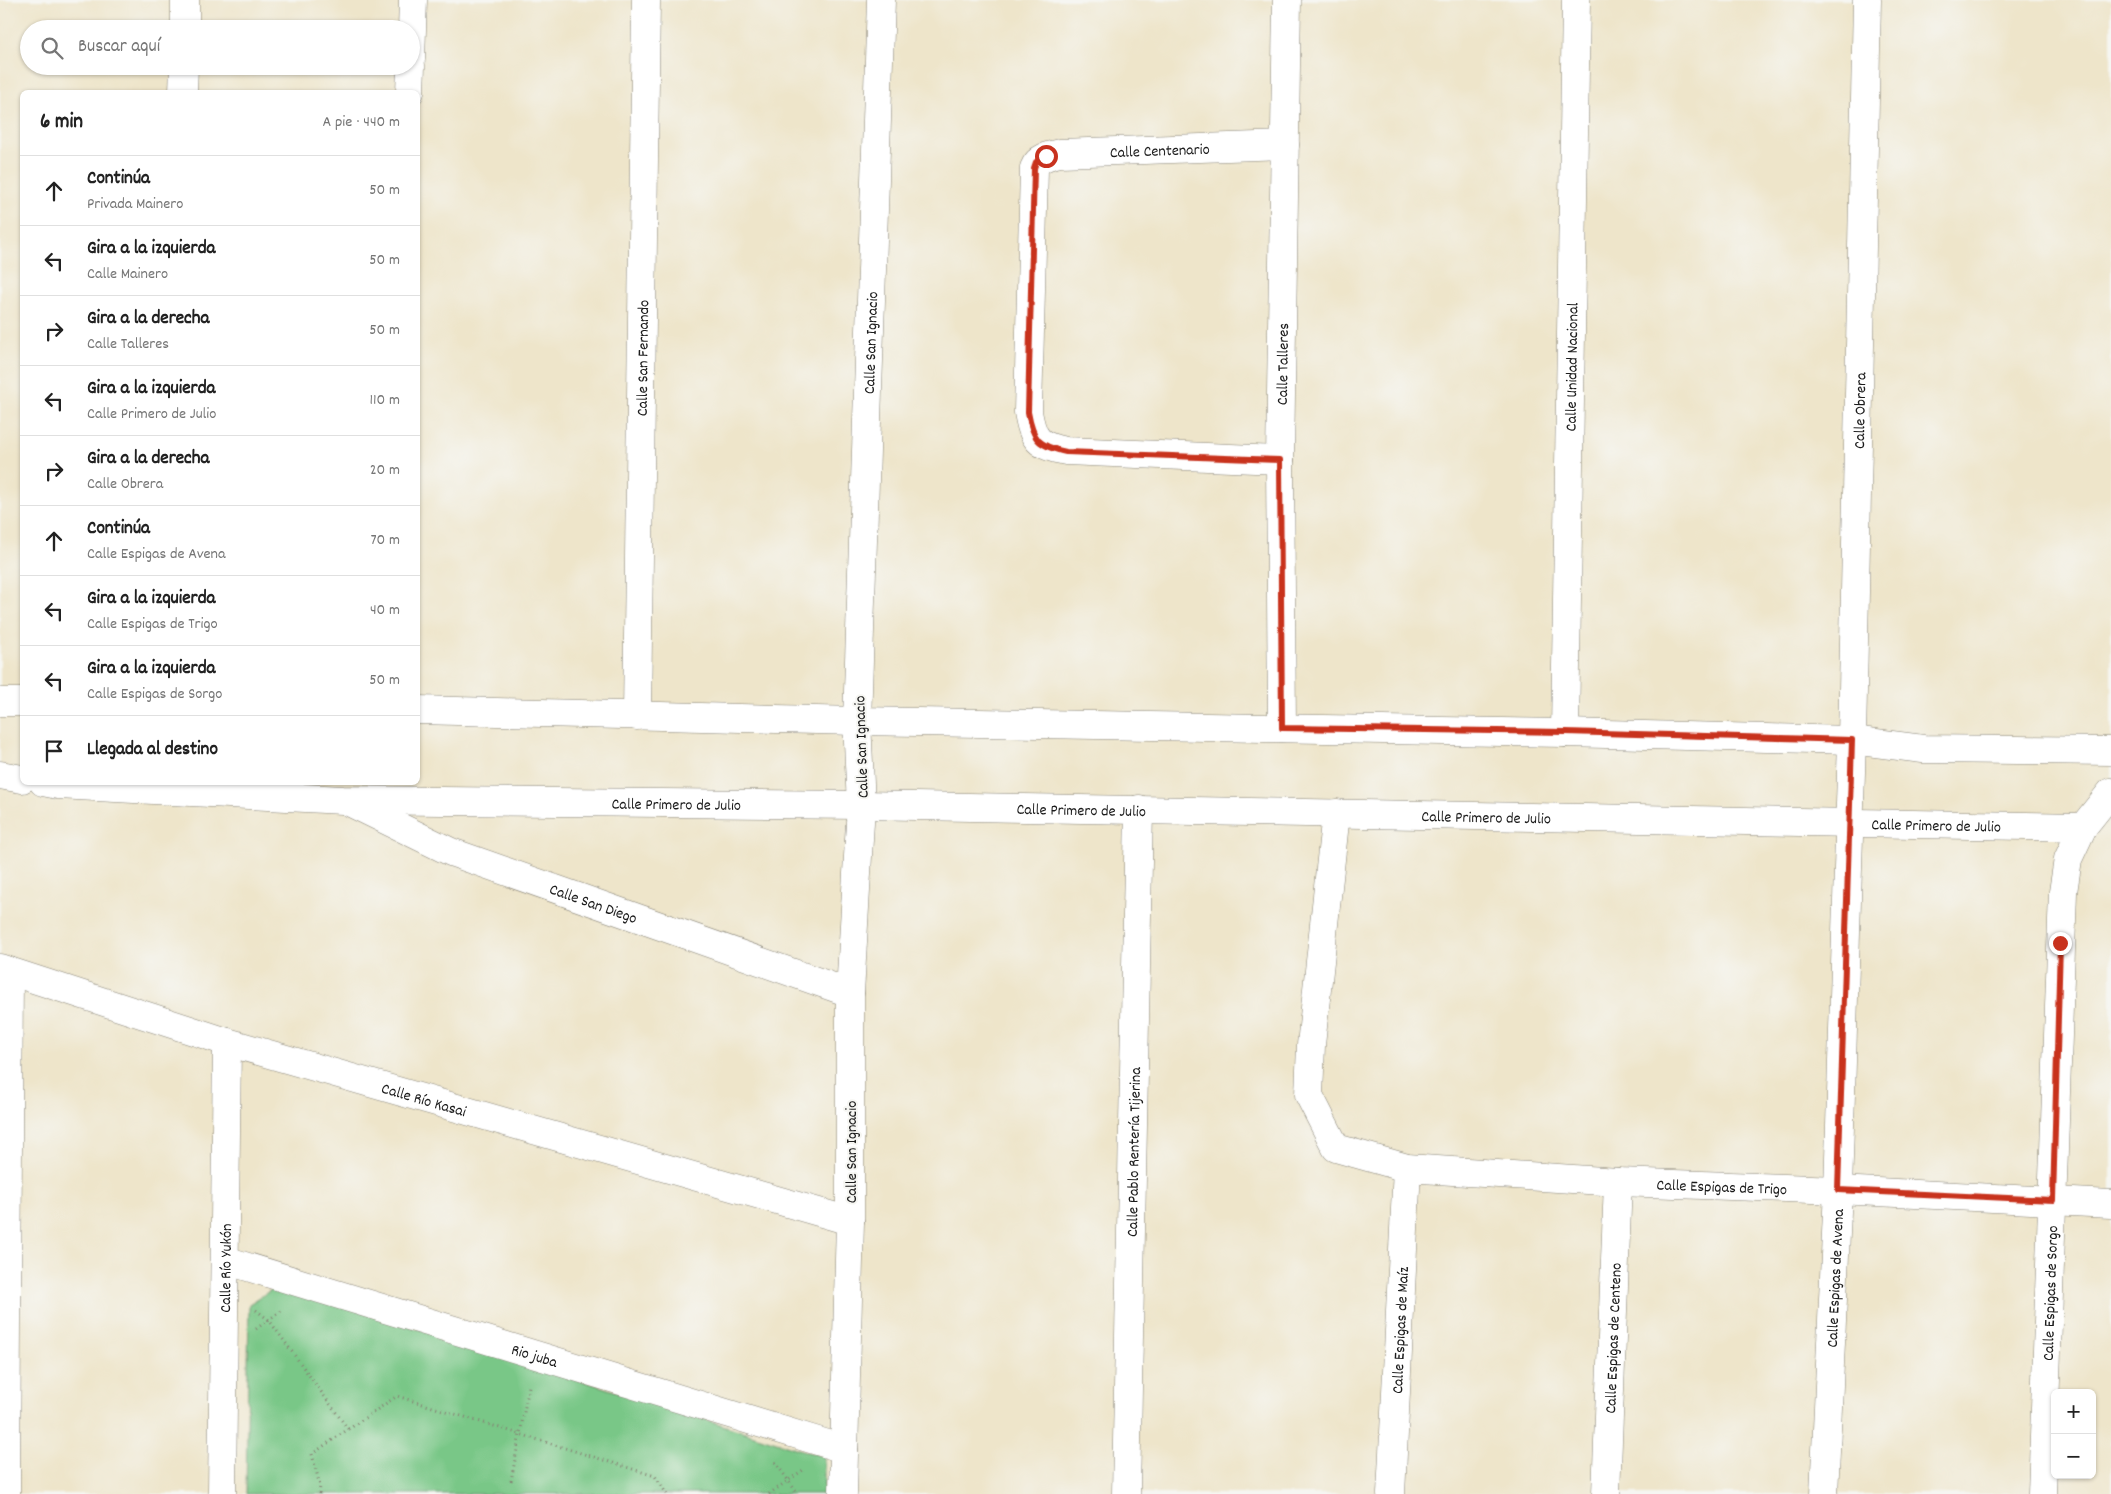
<!DOCTYPE html>
<html lang="es">
<head>
<meta charset="utf-8">
<style>
  :root { --surface:#fff; --page:#f2f2f2; --text:#222; --muted:#767676; --line:#e0e0e0 }
  body { margin:0; font-family:Dekko,sans-serif; background:var(--page); color:var(--text) }
  .controls { position:absolute; right:15px; bottom:15px; display:grid; overflow:hidden; border-radius:8px; box-shadow:0 1px 4px #0004 }
  .controls button { width:45px; height:45px; display:grid; place-items:center; padding:0; border:0; border-bottom:1px solid var(--line); background:var(--surface); color:var(--text); font:25px sans-serif }
  .stop { position:absolute; width:15px; height:15px; margin:-11px; border:4px solid #c8321e; border-radius:50%; background:#fff }
  .stop.end { background:#c8321e; border-color:#fff; box-shadow:0 1px 5px #0008 }
  .list { margin:0; padding:0; list-style:none }
  h2 { display:flex; justify-content:space-between; align-items:center; height:65px; margin:0; padding:0 20px; font-size:21px }
  h2 small { font-size:16px; font-weight:400; color:var(--muted) }
  .list li { display:grid; grid-template-columns:32px 1fr auto; gap:15px; align-items:center; box-sizing:border-box; height:70px; padding:0 20px; border-top:1px solid var(--line) }
  .list b { display:block; font-size:19px; white-space:nowrap }
  .list p { margin:0; font-size:16px; white-space:nowrap; color:var(--muted) }
  .list em { font-size:16px; font-style:normal; color:var(--muted) }
  .icon { flex:none; width:28px; height:28px; fill:none; stroke:currentColor; stroke-width:2; stroke-linecap:round; stroke-linejoin:round }
  .map { position:relative; flex:none; width:2111px; height:1494px; overflow:hidden }
  .search { position:absolute; background:var(--surface); box-shadow:0 1px 4px #0004; left:20px; top:20px; width:400px; height:55px; display:flex; align-items:center; gap:12px; box-sizing:border-box; padding:0 18px; border-radius:28px; color:var(--muted); font-size:19px }
  .panel { position:absolute; background:var(--surface); box-shadow:0 1px 4px #0004; left:20px; top:90px; width:400px; height:695px; border-radius:8px }
  .map>svg:first-child { display:block }
  .green { fill:#79c787; stroke:#4a7252 }
  .lines { fill:none; stroke-linecap:round; stroke-linejoin:round }
  .minor-casing { stroke:#858073; stroke-width:29 }
  .path { stroke:#858073; stroke-width:3; stroke-dasharray:1 4; stroke-linecap:butt }
  .minor { stroke:#fff; stroke-width:28 }
  .route { stroke:#c8321e; stroke-width:6 }
  .labels { text-anchor:middle; stroke-width:4; stroke-linejoin:round; paint-order:stroke }
  .street-label { font-size:16px; fill:#1c1c1c; stroke:#f6f6f2 }
</style>
</head>
<body>
<div class="map">
<svg width="2111" height="1494" viewBox="0 0 2111 1494">
  <rect width="100%" height="100%" fill="#f6f6f2"/>
  <filter id="ink" filterUnits="userSpaceOnUse"><feTurbulence type="fractalNoise" baseFrequency=".02" numOctaves="2"/><feDisplacementMap in="SourceGraphic" scale="10" xChannelSelector="R" yChannelSelector="G"/><feConvolveMatrix kernelMatrix="1 2 1 2 8 2 1 2 1" color-interpolation-filters="sRGB"/></filter>
  <filter id="wash" filterUnits="userSpaceOnUse"><feTurbulence type="fractalNoise" baseFrequency=".0096" numOctaves="4" result="noise"/><feDisplacementMap in="SourceGraphic" scale="20" xChannelSelector="R" yChannelSelector="G"/><feGaussianBlur stdDeviation="1.12" result="paint"/><feColorMatrix in="noise" values="0 0 0 0 0 0 0 0 0 0 0 0 0 0 0 0 0 1.4 0 .05"/><feComposite in="paint" operator="in"/></filter>
  <g filter="url(#wash)">
    <rect width="100%" height="100%" fill="#eee5ca"/>
    <!-- green -->
    <path class="green" d="M279 1285 824 1457V1494H246L249 1304Z"/>
  </g>
  <g filter="url(#ink)">
    <g class="lines">
      <defs>
        <g id="minor">
          <path d="M185 29V0"/>
          <path d="M411 59 413 0"/>
          <path d="M183 92 184 66"/>
          <path d="M410 92 411 66"/>
          <path id="s1" d="M1280 460 1066 451C1038 446 1033 440 1028 412L1034 168C1038 157 1050 155 1060 153L1285 145"/>
          <path d="M0 702H22"/>
          <path d="M418 710 857 721 1565 733 1852 740 1923 749 2111 751"/>
          <path id="s2" d="M637 716 646 0"/>
          <path id="s3" d="M1282 728 1280 460 1287 0"/>
          <path id="s4" d="M1565 733 1576 0"/>
          <path d="M0 775 22 779"/>
          <path id="s5" d="M43 782 58 785 343 800 861 805 2083 827"/>
          <path id="s6" d="M349 802 451 852 850 993"/>
          <path id="s7" d="M1336 813 1311 1045 1309 1095 1336 1148 1407 1168 1618 1182 1838 1190 2111 1204"/>
          <path id="s8" d="M0 968 227 1042 850 1221"/>
          <path id="s9" d="M225 1260 844 1449"/>
          <path d="M6 1494 9 971"/>
          <path id="s10" d="M222 1494 227 1042"/>
          <path id="s11" d="M843 1494 850 1221V993L861 805 857 721 881 0"/>
          <path id="s12" d="M1126 1494 1139 809"/>
          <path id="s13" d="M1391 1494 1407 1168"/>
          <path id="s14" d="M1606 1494 1618 1182"/>
          <path id="s15" d="M1824 1494 1838 1190 1852 740 1867 0"/>
          <path id="s16" d="M2042 1494 2063 892 2068 859 2083 827 2111 792"/>
        </g>
      </defs>
      <!-- minor casing -->
      <use href="#minor" class="minor-casing"/>
      <!-- path -->
      <g class="path">
        <path d="M256 1310 269 1320 348 1429"/>
        <path d="M256 1329 281 1311"/>
        <path d="M775 1462 798 1494"/>
        <path d="M511 1481 529 1386"/>
        <path d="M319 1494 320 1486 312 1454 397 1396 655 1476 667 1494"/>
        <path d="M769 1494 803 1470"/>
      </g>
      <!-- minor -->
      <use href="#minor" class="minor"/>
    </g>
  </g>
  <g class="lines" filter="url(#ink)">
    <!-- route -->
    <path class="route" d="M1046 156 1036 162 1034 168 1028 412C1033 440 1038 446 1066 452L1280 460 1282 728 1565 732 1852 740 1838 1190 2053 1200 2060 943"/>
  </g>
  <g class="labels">
    <!-- street labels -->
    <g class="street-label">
      <text dy="6" stroke="none"><textPath href="#s1" startOffset="650">Calle Centenario</textPath></text>
      <text dy="6" stroke="none"><textPath href="#s11" startOffset="1152">Calle San Ignacio</textPath></text>
      <text dy="6" stroke="none"><textPath href="#s2" startOffset="358">Calle San Fernando</textPath></text>
      <text dy="6" stroke="none"><textPath href="#s3" startOffset="364">Calle Talleres</textPath></text>
      <text dy="6" stroke="none"><textPath href="#s4" startOffset="366">Calle Unidad Nacional</textPath></text>
      <text dy="6" stroke="none"><textPath href="#s15" startOffset="1084">Calle Obrera</textPath></text>
      <text transform="translate(860 747) rotate(-92)" y="6">Calle San Ignacio</text>
      <text dy="6" stroke="none"><textPath href="#s5" startOffset="634">Calle Primero de Julio</textPath></text>
      <text dy="6" stroke="none"><textPath href="#s5" startOffset="1039">Calle Primero de Julio</textPath></text>
      <text dy="6" stroke="none"><textPath href="#s5" startOffset="1444">Calle Primero de Julio</textPath></text>
      <text dy="6" stroke="none"><textPath href="#s5" startOffset="1894">Calle Primero de Julio</textPath></text>
      <text dy="6" stroke="none"><textPath href="#s6" startOffset="265">Calle San Diego</textPath></text>
      <text dy="6" stroke="none"><textPath href="#s8" startOffset="444">Calle Río Kasai</textPath></text>
      <text transform="translate(850 1152) rotate(-90)" y="6">Calle San Ignacio</text>
      <text dy="6" stroke="none"><textPath href="#s12" startOffset="342">Calle Pablo Rentería Tijerina</textPath></text>
      <text dy="6" stroke="none"><textPath href="#s7" startOffset="732">Calle Espigas de Trigo</textPath></text>
      <text dy="6" stroke="none"><textPath href="#s10" startOffset="226">Calle Río Yukón</textPath></text>
      <text dy="6" stroke="none"><textPath href="#s15" startOffset="216">Calle Espigas de Avena</textPath></text>
      <text dy="6" stroke="none"><textPath href="#s16" startOffset="201">Calle Espigas de Sorgo</textPath></text>
      <text dy="6" stroke="none"><textPath href="#s13" startOffset="164">Calle Espigas de Maíz</textPath></text>
      <text dy="6" stroke="none"><textPath href="#s14" startOffset="156">Calle Espigas de Centeno</textPath></text>
      <text dy="6" stroke="none"><textPath href="#s9" startOffset="324">Rio juba</textPath></text>
    </g>
  </g>
</svg>
<div class="controls">
<button>+</button>
<button>−</button>
</div>
<div class="stop" style="left:1046px;top:156px"></div>
<div class="stop end" style="left:2060px;top:943px"></div>
<div class="search"><svg class="icon" aria-label="search" viewBox="0 0 24 24"><circle cx="10" cy="10" r="6"/><path d="M15 15l6 6"/></svg>Buscar aquí</div>
<section class="panel">
<h2>6 min<small>A pie · 440 m</small></h2>
<ul class="list">
<li><svg class="icon" aria-label="ahead" viewBox="0 0 24 24"><path d="M12 20V5M6 11l6-6 6 6"/></svg><div><b>Continúa</b><p>Privada Mainero</p></div><em>50 m</em></li>
<li><svg class="icon" aria-label="left" viewBox="0 0 24 24"><path d="M17 20v-9H6M10 6l-5 5 5 5"/></svg><div><b>Gira a la izquierda</b><p>Calle Mainero</p></div><em>50 m</em></li>
<li><svg class="icon" aria-label="right" viewBox="0 0 24 24"><path d="M7 20v-9h11M14 6l5 5-5 5"/></svg><div><b>Gira a la derecha</b><p>Calle Talleres</p></div><em>50 m</em></li>
<li><svg class="icon" aria-label="left" viewBox="0 0 24 24"><path d="M17 20v-9H6M10 6l-5 5 5 5"/></svg><div><b>Gira a la izquierda</b><p>Calle Primero de Julio</p></div><em>110 m</em></li>
<li><svg class="icon" aria-label="right" viewBox="0 0 24 24"><path d="M7 20v-9h11M14 6l5 5-5 5"/></svg><div><b>Gira a la derecha</b><p>Calle Obrera</p></div><em>20 m</em></li>
<li><svg class="icon" aria-label="ahead" viewBox="0 0 24 24"><path d="M12 20V5M6 11l6-6 6 6"/></svg><div><b>Continúa</b><p>Calle Espigas de Avena</p></div><em>70 m</em></li>
<li><svg class="icon" aria-label="left" viewBox="0 0 24 24"><path d="M17 20v-9H6M10 6l-5 5 5 5"/></svg><div><b>Gira a la izquierda</b><p>Calle Espigas de Trigo</p></div><em>40 m</em></li>
<li><svg class="icon" aria-label="left" viewBox="0 0 24 24"><path d="M17 20v-9H6M10 6l-5 5 5 5"/></svg><div><b>Gira a la izquierda</b><p>Calle Espigas de Sorgo</p></div><em>50 m</em></li>
<li><svg class="icon" aria-label="arrive" viewBox="0 0 24 24"><path d="M6 21V4h12l-3 4 3 4H6"/></svg><div><b>Llegada al destino</b></div></li>
</ul>
</section>
</div>
</body>
</html>
